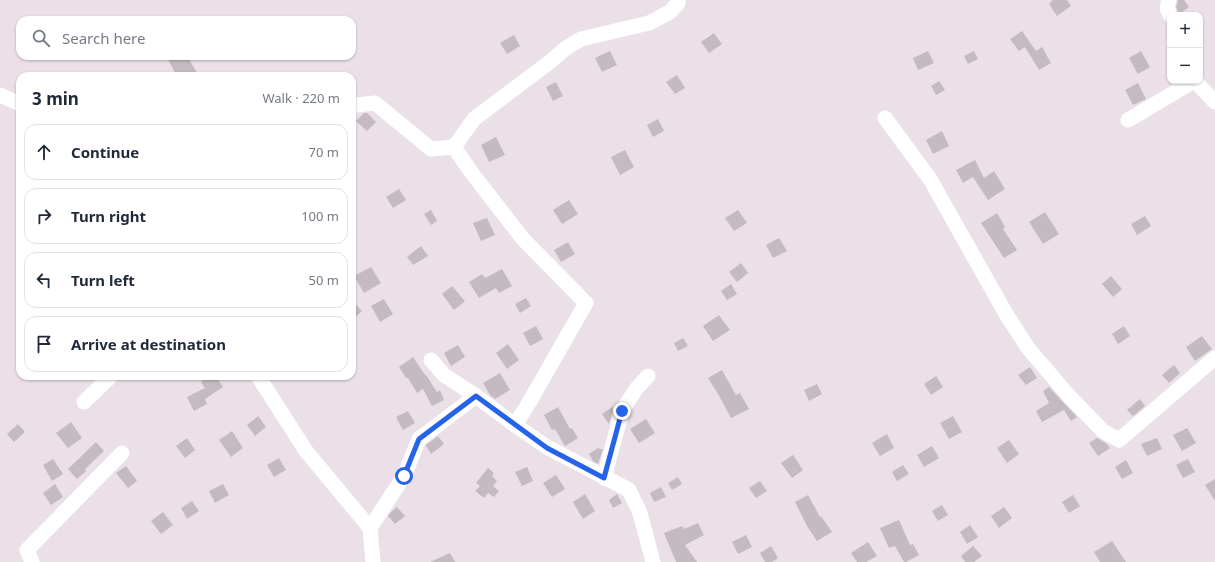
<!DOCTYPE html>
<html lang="en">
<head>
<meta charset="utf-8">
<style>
  :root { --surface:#fff; --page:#f2f2f3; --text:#1f2937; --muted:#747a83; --line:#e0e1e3 }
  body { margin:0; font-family:"Noto Sans",sans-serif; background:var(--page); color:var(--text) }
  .controls { position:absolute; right:12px; top:12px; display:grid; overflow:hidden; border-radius:8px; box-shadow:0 1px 3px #0004 }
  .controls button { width:36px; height:36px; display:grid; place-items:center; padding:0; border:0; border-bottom:1px solid var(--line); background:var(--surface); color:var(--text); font:20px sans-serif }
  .stop { position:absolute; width:12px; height:12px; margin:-9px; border:3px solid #2563eb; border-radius:50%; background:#fff }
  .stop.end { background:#2563eb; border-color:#fff; box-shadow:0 1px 4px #0008 }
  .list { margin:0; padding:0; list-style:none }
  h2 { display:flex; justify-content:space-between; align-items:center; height:52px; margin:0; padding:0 16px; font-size:17px }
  h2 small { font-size:13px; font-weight:400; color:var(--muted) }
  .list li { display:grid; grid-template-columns:26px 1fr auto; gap:12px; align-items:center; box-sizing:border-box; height:56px; margin:0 8px 8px; padding:0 8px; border:1px solid var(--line); border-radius:12px }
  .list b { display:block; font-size:15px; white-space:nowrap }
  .list em { font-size:13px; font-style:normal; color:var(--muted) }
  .icon { flex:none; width:22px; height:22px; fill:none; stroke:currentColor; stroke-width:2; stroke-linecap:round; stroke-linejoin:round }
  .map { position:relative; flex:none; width:1215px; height:562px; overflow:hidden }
  .search { position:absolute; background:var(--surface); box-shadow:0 1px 3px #0004; left:16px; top:16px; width:340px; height:44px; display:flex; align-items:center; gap:10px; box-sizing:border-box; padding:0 14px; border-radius:12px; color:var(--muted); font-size:15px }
  .panel { position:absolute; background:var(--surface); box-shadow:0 1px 3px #0004; left:16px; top:72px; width:340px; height:308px; border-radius:12px }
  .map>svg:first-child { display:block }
  .building { fill:#c4bac1 }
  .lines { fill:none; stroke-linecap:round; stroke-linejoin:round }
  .minor { stroke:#fff; stroke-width:15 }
  .route { stroke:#2563eb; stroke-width:5 }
</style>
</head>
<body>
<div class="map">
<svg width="1215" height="562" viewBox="0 0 1215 562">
  <rect width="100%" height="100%" fill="#ebe0e8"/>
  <!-- building -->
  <g class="building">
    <path d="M1053 0H1067L1071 6 1057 16 1049 4Z"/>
    <path d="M1178 0H1184L1189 7 1179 14 1176 7Z"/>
    <path d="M1022 31 1036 51 1042 47 1051 63 1039 70 1025 47 1019 51 1010 39Z"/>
    <path d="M714 33 722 44 709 53 701 42Z"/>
    <path d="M514 35 520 46 507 54 500 43Z"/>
    <path d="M610 51 617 65 602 72 595 58Z"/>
    <path d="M928 51 934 63 918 70 913 58Z"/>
    <path d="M974 51 978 59 968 64 964 56Z"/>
    <path d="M1141 51 1150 67 1138 74 1129 58Z"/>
    <path d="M166 56H187L199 76H177Z"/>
    <path d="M677 75 685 88 675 94 666 82Z"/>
    <path d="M939 81 945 90 936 95 931 86Z"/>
    <path d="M556 82 563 96 553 101 546 87Z"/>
    <path d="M1138 83 1146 99 1133 105 1125 90Z"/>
    <path d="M364 113H367L376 122 367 131 356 121Z"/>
    <path d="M658 119 664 131 653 137 647 125Z"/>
    <path d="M942 131 949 146 933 154 926 140Z"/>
    <path d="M496 137 505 155 489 162 481 145Z"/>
    <path d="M625 150 634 167 620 175 611 157Z"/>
    <path d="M975 160 984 178 994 171 1005 189 988 200 973 177 963 183 956 170Z"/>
    <path d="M399 189 406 200 393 208 386 197Z"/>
    <path d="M569 200 578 214 562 224 553 210Z"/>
    <path d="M431 210 437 221 431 225 424 214Z"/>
    <path d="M738 210 747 223 734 231 725 218Z"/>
    <path d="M1045 212 1059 234 1043 244 1029 222Z"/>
    <path d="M997 213 1005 227 1003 229 1017 250 1004 258 981 223Z"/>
    <path d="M1145 216 1151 226 1137 235 1131 224Z"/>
    <path d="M487 218 495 235 481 241 473 223Z"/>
    <path d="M779 238 787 251 773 258 766 245Z"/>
    <path d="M568 242 575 254 561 262 554 250Z"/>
    <path d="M421 246 428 256 413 265 407 257Z"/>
    <path d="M741 263 748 273 737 282 729 272Z"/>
    <path d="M371 267 381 283 364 293 354 276Z"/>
    <path d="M502 269 512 286 499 293 496 288 479 298 469 282 482 274 485 278Z"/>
    <path d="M1111 276 1122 289 1113 297 1102 284Z"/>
    <path d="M731 284 737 294 727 300 721 291Z"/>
    <path d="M452 286 465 301 454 310 442 294Z"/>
    <path d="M526 298 531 306 520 313 515 304Z"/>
    <path d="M384 299 393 314 380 322 371 306Z"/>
    <path d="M352 300 362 311 352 320Z"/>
    <path d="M719 315 730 330 713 341 703 326Z"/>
    <path d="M536 326 543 339 530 346 523 333Z"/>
    <path d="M1124 326 1130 336 1118 344 1112 334Z"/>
    <path d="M1202 336 1212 349 1195 361 1186 347Z"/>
    <path d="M683 338 688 346 678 351 674 343Z"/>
    <path d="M508 344 519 360 507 369 496 353Z"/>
    <path d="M458 345 465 357 451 366 444 353Z"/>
    <path d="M413 357 425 375H426L437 392 440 390 444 400 432 406 423 389 417 393 408 378H406L399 367Z"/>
    <path d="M1174 365 1180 373 1169 383 1162 375Z"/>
    <path d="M1030 367 1037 378 1026 385 1018 375Z"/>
    <path d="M722 370 736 395 740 393 749 409 731 418 718 394 708 378Z"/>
    <path d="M500 373 510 390 495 399 490 395 483 383Z"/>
    <path d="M209 376H216L223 387 205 399 207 404 194 411 187 397 205 388 201 382Z"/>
    <path d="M936 376 943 387 931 395 924 384Z"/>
    <path d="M817 384 822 394 809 401 804 390Z"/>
    <path d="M1049 387 1062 401 1077 417 1071 421 1064 410 1042 422 1036 411 1049 403 1043 391Z"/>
    <path d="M1140 399 1145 406 1133 416 1127 410Z"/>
    <path d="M558 407 570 429 572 428 578 438 565 446 555 429 552 430 544 415Z"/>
    <path d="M612 407 613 409 609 424 602 414Z"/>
    <path d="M408 411 415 423 403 430 396 417Z"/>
    <path d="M258 416 266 427 255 436 247 425Z"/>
    <path d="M953 416 962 432 949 439 940 423Z"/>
    <path d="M646 419 655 433 639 443 630 429Z"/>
    <path d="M71 422 82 438 68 448 56 433Z"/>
    <path d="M18 424 25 432 14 442 7 434Z"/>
    <path d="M1187 428 1196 443 1182 451 1173 435Z"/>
    <path d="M232 431 243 448 231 457 219 440Z"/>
    <path d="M887 434 894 448 880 456 872 443Z"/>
    <path d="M438 436 444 444 431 454 426 446V445Z"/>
    <path d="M187 438 195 450 185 458 176 446Z"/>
    <path d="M1097 438 1107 444 1110 448 1098 456 1089 443Z"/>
    <path d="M1157 438 1162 449 1147 456 1141 444Z"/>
    <path d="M1009 440 1019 454 1007 463 997 448Z"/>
    <path d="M96 442 104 451 85 469 86 471 77 479 68 469Z"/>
    <path d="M932 446 939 458 924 467 917 455Z"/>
    <path d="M598 448 600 449H603L598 464 593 461 589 454Z"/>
    <path d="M793 455 803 470 792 478 781 463Z"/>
    <path d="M279 458 286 470 274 477 267 465Z"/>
    <path d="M53 459 63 474 52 481 43 465Z"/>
    <path d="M1188 459 1195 472 1183 478 1176 465Z"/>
    <path d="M1126 460 1133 473 1122 479 1115 467Z"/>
    <path d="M903 465 909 474 897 481 892 472Z"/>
    <path d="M126 466 137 481 128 488 116 473Z"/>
    <path d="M527 467 533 481 522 486 515 472Z"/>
    <path d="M488 468 494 473 492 476 497 481 493 486 499 491 494 497 488 493 484 498 475 491 480 486 476 483Z"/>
    <path d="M556 475 565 489 552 497 543 483Z"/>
    <path d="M678 477 682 484 672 490 668 483Z"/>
    <path d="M1215 479V501L1205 485Z"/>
    <path d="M760 481 767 491 756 498 749 488Z"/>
    <path d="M55 484 63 497 51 505 43 493Z"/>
    <path d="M223 484 229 495 215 503 209 491Z"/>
    <path d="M661 487 666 497 654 502 650 493Z"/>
    <path d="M585 494 595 511 583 519 573 502Z"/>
    <path d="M617 494 622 503 613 508 609 500Z"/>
    <path d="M808 495 820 517 821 516 832 532 817 541 807 526 795 502Z"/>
    <path d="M1073 495 1080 506 1069 513 1062 502Z"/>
    <path d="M192 501 199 511 187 519 181 508Z"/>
    <path d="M942 505 948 515 938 521 932 511Z"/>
    <path d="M397 507 405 516 395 524 388 516 391 512Z"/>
    <path d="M1004 507 1012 518 999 528 991 516Z"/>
    <path d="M163 512 173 525 161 534 151 521Z"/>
    <path d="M899 520 910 545 913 544 919 555 906 562H904L895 546 889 548 880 528Z"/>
    <path d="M698 523 704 535 685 545 697 562H676L664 533 682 526 684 529Z"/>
    <path d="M970 525 978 537 967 544 960 532Z"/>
    <path d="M746 535 752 547 738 554 732 542Z"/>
    <path d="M1112 541 1126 562H1100L1094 552Z"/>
    <path d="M868 542 877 556 866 562H857L851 553Z"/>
    <path d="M771 546 778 558 772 562H765L760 553Z"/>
    <path d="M973 546 982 556 974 562H965L961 556Z"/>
    <path d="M450 553 455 562H430Z"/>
  </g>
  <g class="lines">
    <!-- minor -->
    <g class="minor">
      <path d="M1169 0 1167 8 1170 15"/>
      <path d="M1195 81 1215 102"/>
      <path d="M0 95 20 104"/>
      <path d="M352 107 356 105 375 103 431 149 454 147 471 172 523 239 586 303 530 401 515 425 476 396 419 439 404 476 370 528 373 562"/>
      <path d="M885 118 930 179 1006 314 1028 348 1068 395 1103 431 1119 440 1215 358"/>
      <path d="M1128 120 1194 81"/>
      <path d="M454 147 474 119 551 61 566 48 581 39 649 23 670 12 678 3V0"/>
      <path d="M431 360 444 375 476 396"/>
      <path d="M258 376 306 451 370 528"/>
      <path d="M84 402 111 376"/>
      <path d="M515 425 547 447 629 490 640 513 653 562"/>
      <path d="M604 478 622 411 636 389 648 376"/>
      <path d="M32 562 27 550 122 453"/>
    </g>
  </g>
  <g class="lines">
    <!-- route -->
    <path class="route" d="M404 476 419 439 476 396 547 448 604 478 622 411"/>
  </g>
</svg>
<div class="controls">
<button>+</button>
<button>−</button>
</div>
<div class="stop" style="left:404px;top:476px"></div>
<div class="stop end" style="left:622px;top:411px"></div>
<div class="search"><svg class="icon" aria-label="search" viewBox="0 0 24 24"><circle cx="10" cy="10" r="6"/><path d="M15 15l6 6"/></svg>Search here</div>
<section class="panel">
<h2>3 min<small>Walk · 220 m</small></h2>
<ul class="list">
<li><svg class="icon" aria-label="ahead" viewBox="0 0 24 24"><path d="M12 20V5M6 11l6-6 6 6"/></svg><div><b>Continue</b></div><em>70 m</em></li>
<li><svg class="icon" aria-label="right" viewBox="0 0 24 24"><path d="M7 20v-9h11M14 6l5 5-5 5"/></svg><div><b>Turn right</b></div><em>100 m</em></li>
<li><svg class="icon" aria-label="left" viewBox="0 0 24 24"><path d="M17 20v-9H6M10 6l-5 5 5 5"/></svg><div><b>Turn left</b></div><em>50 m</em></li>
<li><svg class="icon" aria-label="arrive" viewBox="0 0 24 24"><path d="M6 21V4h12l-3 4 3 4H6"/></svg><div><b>Arrive at destination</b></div></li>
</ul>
</section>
</div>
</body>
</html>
